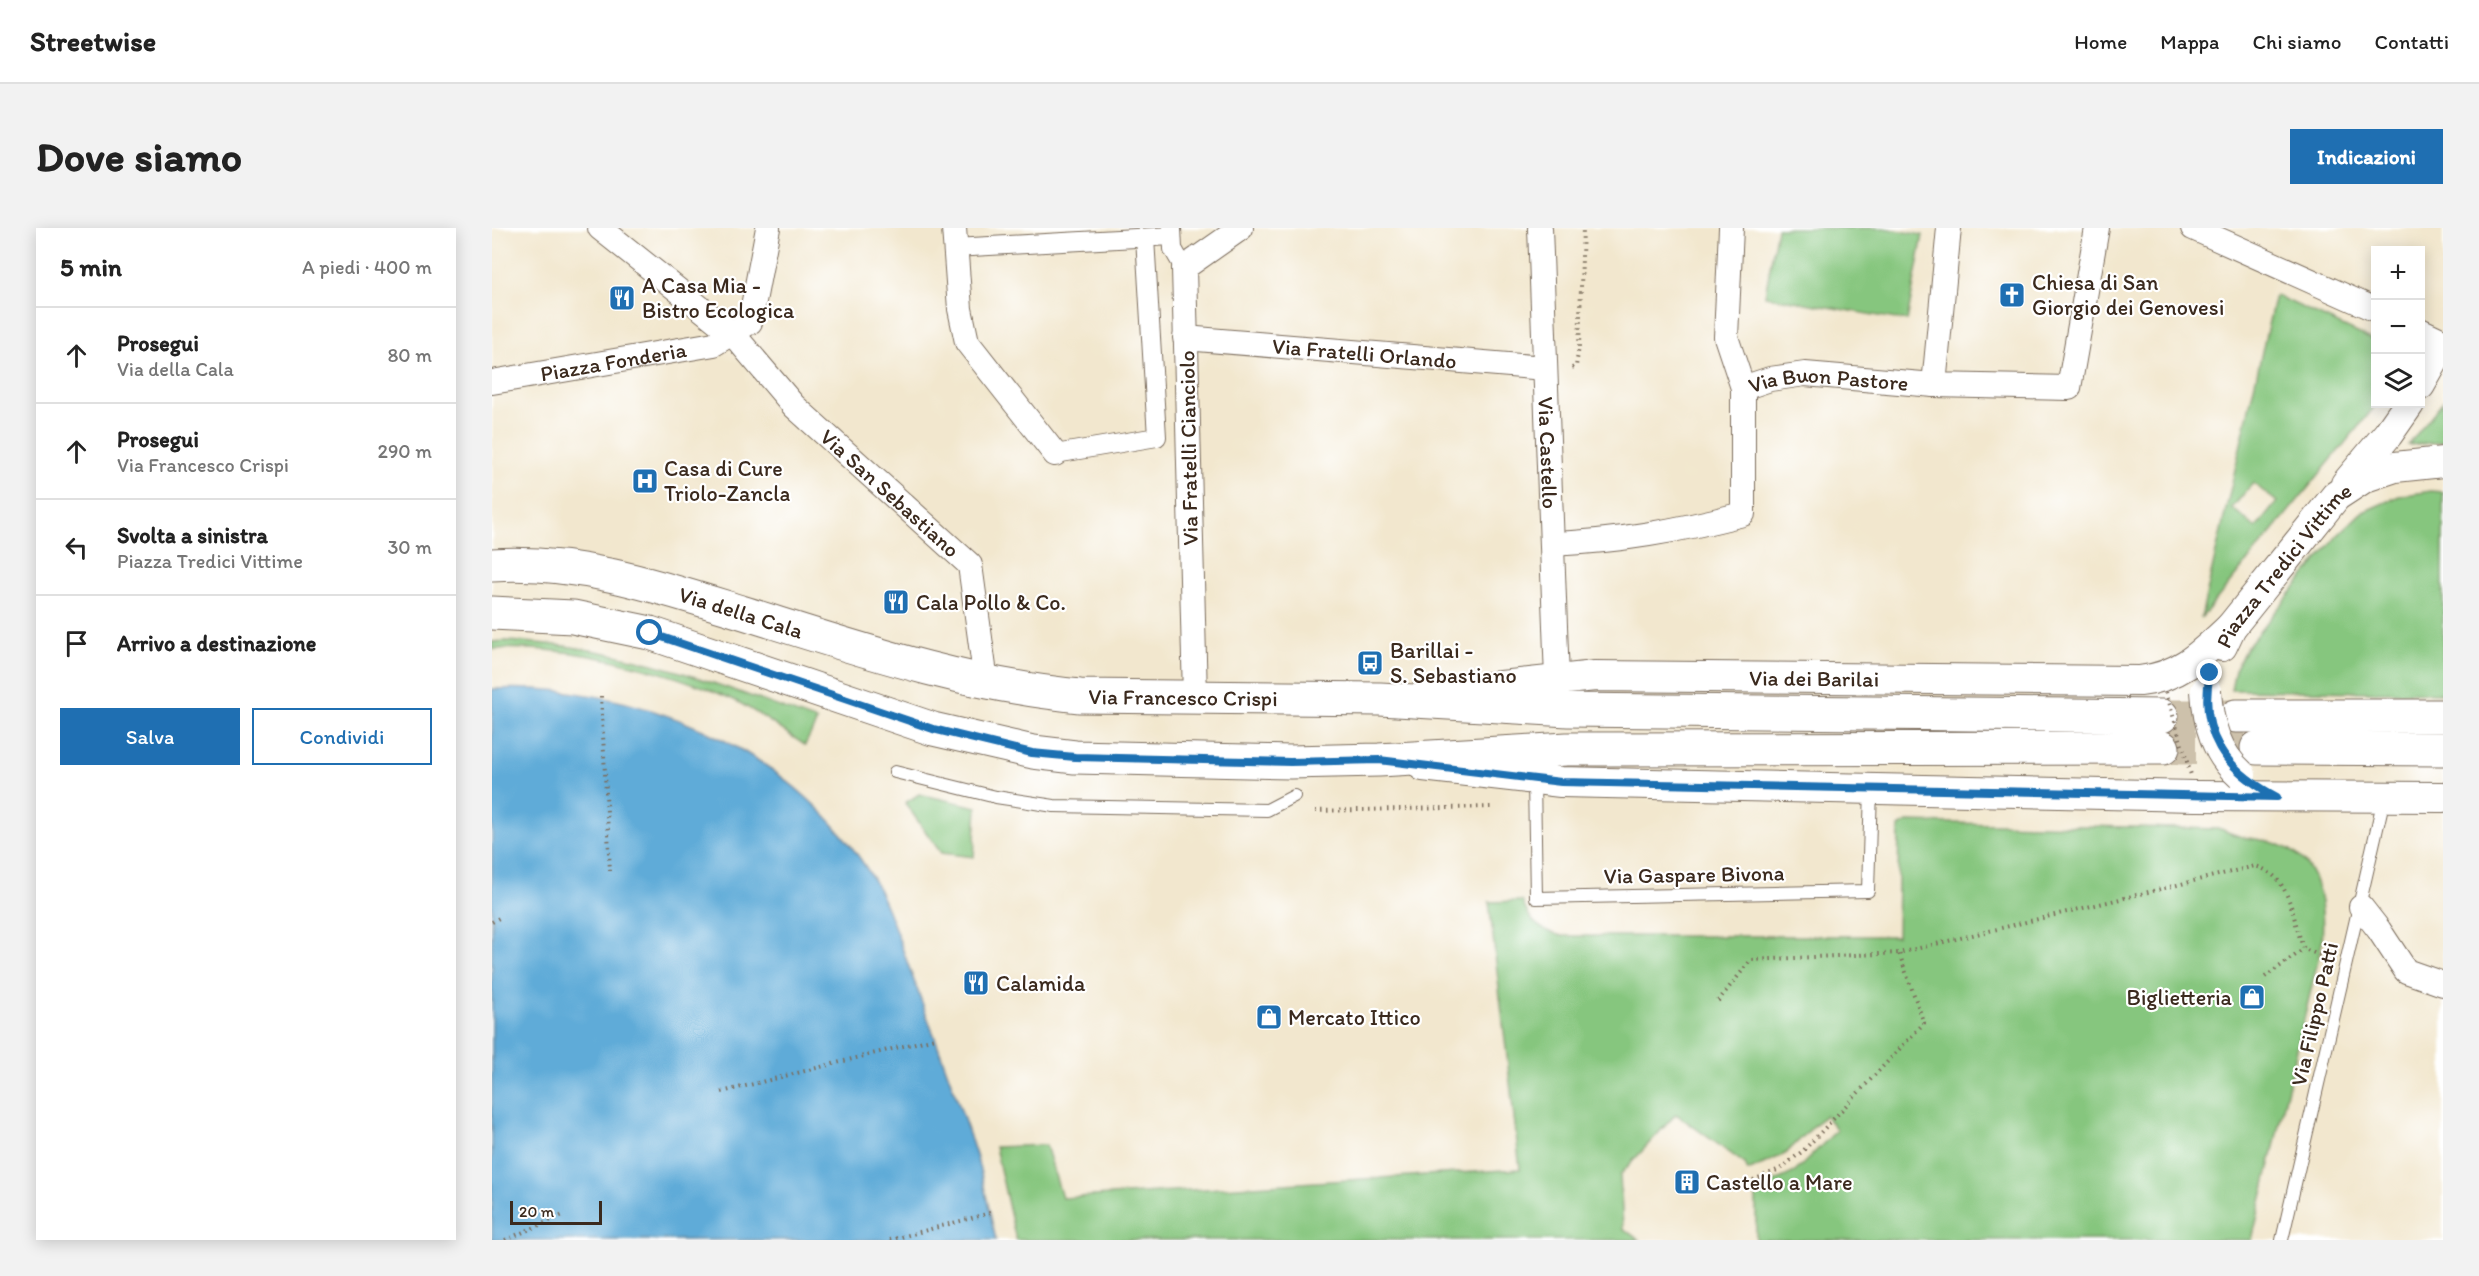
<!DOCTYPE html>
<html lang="it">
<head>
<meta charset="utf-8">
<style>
  :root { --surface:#fff; --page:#f2f2f2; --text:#222; --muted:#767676; --line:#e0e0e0; --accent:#1f6fb2 }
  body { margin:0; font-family:Itim,sans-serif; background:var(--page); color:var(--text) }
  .controls { position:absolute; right:18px; top:18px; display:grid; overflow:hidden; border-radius:0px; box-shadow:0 3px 15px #0003 }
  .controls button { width:54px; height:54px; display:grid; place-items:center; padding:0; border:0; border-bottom:2px solid var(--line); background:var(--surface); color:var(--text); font:30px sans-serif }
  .scale { position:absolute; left:18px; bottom:15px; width:92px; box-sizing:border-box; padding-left:6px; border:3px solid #3b2a1e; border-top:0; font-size:16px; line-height:21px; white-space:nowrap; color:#3b2a1e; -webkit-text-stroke:4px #fff; paint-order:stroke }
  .stop { position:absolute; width:18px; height:18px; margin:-14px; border:4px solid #1f6fb2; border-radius:50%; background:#fff }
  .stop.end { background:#1f6fb2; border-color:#fff; box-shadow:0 2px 6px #0008 }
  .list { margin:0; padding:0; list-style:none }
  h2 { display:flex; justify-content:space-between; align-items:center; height:78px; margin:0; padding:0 24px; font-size:26px }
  h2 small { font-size:20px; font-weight:400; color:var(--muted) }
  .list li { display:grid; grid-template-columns:39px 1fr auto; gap:18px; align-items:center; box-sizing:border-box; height:96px; padding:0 24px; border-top:2px solid var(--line) }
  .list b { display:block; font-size:22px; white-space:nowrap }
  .list p { margin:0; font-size:20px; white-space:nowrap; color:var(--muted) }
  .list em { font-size:20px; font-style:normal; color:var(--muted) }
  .actions { display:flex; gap:12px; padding:18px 24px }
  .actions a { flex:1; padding:14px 0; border:2px solid var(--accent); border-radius:0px; text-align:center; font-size:21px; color:var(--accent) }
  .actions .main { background:var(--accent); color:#fff }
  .icon { flex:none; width:33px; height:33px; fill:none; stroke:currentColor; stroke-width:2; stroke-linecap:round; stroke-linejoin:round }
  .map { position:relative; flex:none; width:1951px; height:1012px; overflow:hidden; border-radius:0px }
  header { display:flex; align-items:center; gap:36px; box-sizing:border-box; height:84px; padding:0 30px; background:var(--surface); border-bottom:2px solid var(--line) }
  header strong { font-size:28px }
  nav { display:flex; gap:33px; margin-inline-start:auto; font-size:21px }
  .intro { display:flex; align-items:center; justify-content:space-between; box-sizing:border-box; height:144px; padding:0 36px }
  h1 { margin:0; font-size:42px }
  .button { padding:15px 27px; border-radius:0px; background:var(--accent); color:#fff; font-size:21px; font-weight:700 }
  main { display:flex; gap:36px; padding:0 36px }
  aside { flex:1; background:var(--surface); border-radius:0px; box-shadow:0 3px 15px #0003 }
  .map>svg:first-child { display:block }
  .green { fill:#86c67e; stroke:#60784e; stroke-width:1.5; fill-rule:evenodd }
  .water { fill:#5fabd8; stroke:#4d6a7b; stroke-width:1.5 }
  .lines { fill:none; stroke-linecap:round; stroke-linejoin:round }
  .secondary-tunnel { stroke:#cdc1ab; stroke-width:33; stroke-dasharray:33 16; stroke-linecap:butt }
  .service-casing { stroke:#7b6c5c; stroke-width:14 }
  .pedestrian-casing { stroke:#7b6c5c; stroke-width:20 }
  .minor-casing { stroke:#7b6c5c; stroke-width:26 }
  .tertiary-casing { stroke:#7b6c5c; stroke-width:32 }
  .secondary-casing { stroke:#7b6c5c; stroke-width:35 }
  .path { stroke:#7b6c5c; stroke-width:4; stroke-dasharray:1.5 4.5; stroke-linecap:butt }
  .service { stroke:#fff; stroke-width:12 }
  .pedestrian { stroke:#fff; stroke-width:18 }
  .minor { stroke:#fff; stroke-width:24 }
  .tertiary { stroke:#fff; stroke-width:30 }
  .secondary { stroke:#fff; stroke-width:33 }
  .tertiary-bridge-casing { stroke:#7b6c5c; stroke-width:32; stroke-linecap:butt }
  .path-bridge { stroke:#7b6c5c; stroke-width:4; stroke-dasharray:1.5 4.5; stroke-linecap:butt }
  .tertiary-bridge { stroke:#fff; stroke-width:30 }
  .route { stroke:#1f6fb2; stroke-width:8 }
  .labels { text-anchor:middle; stroke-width:4.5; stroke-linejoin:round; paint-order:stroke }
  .poi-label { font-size:22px; fill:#3b2a1e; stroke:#fff; text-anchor:start }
  .street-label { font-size:22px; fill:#3b2a1e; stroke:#fff }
</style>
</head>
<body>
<header>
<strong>Streetwise</strong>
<nav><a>Home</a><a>Mappa</a><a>Chi siamo</a><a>Contatti</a></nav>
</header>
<div class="intro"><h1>Dove siamo</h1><a class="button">Indicazioni</a></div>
<main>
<aside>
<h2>5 min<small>A piedi · 400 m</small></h2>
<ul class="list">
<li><svg class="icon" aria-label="ahead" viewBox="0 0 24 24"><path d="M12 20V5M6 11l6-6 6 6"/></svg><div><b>Prosegui</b><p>Via della Cala</p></div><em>80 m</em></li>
<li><svg class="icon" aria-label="ahead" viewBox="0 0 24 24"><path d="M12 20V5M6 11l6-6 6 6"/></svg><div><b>Prosegui</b><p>Via Francesco Crispi</p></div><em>290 m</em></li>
<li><svg class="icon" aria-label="left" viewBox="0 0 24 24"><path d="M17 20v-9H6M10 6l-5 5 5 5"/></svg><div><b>Svolta a sinistra</b><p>Piazza Tredici Vittime</p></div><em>30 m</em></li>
<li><svg class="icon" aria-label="arrive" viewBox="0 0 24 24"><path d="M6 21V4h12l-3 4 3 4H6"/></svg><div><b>Arrivo a destinazione</b></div></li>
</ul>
<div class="actions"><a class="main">Salva</a><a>Condividi</a></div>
</aside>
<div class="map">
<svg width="1951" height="1012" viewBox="0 0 1951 1012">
  <rect width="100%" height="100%" fill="#fff"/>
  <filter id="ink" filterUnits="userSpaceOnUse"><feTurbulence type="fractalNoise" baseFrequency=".0167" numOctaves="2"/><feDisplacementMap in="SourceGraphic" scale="12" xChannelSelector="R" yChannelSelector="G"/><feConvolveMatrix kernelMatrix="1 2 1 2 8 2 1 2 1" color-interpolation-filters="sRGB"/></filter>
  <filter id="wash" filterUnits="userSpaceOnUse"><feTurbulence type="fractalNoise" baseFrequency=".008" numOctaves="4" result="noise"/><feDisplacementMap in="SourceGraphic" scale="24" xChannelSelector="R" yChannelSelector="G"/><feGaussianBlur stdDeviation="1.35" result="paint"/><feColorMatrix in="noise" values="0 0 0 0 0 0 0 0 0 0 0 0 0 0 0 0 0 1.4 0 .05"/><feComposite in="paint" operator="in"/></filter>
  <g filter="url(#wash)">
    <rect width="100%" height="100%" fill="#f2e7ce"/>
    <!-- green -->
    <g class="green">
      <path d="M1285 0H1392L1431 7 1415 93 1273 68Z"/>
      <path d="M1783 67 1883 113 1885 176 1709 390ZM1761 255 1785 274 1764 300 1740 280Z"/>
      <path d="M1951 173V214L1916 217Z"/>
      <path d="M1939 263 1951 264V465L1739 462 1743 442 1754 420 1845 308 1869 285 1907 268Z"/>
      <path d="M13 413C130 417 218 453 325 493L313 517C289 502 265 483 240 471 171 440 76 417 0 421V414Z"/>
      <path d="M427 566 485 579 482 629 449 625 413 575Z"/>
      <path d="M1415 594 1729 601C1751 612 1761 609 1782 615 1828 628 1833 675 1830 715L1760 1012H1264V962L1303 944 1345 902 1333 887 1293 926 1256 943 1253 936 1184 886 1128 947 1131 1000 1147 1012H524L503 919 554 917 570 970 1028 941 997 674 1030 673C1038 695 1048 702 1070 708H1405L1407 599Z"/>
    </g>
    <!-- water -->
    <path class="water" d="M0 461C142 454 297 518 375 641 397 676 409 719 424 758 444 813 465 868 483 924 492 953 497 983 504 1012H0Z"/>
  </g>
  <g filter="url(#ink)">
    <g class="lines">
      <!-- secondary-tunnel -->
      <g class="secondary-tunnel">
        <path d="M1670 488H1744"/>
        <path d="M1671 520H1765"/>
      </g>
      <defs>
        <g id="service">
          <path d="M403 544 504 569 562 578 775 582 802 568"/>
          <path d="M1042 552 1044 670 1376 663 1379 560"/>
          <path d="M1790 1012 1892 570"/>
        </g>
        <g id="pedestrian">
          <path d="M680 0 681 21 692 40"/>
          <path d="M462 20 680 8"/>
          <path d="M563 226 665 209 653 10"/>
        </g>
        <g id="minor">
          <path id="s1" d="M108 0 241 106 302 178 478 337 494 454"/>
          <path d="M462 0 468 81 475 114 563 226"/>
          <path id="s2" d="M1048 0 1065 451"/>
          <path d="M1457 0 1442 157 1577 160 1605 0"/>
          <path d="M1701 0 1884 82"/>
          <path d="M1928 102 1951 113"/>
          <path id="s3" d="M693 110 1053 140"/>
          <path id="s4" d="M0 154 222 116 258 94 276 0"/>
          <path id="s5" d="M1251 160 1278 151 1313 146 1442 157"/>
          <path d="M1060 316C1129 313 1184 303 1251 286V160L1234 109 1239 0"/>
          <path d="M703 469 692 40 749 0"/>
          <path d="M1869 679 1887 702 1914 743 1951 756"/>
        </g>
        <g id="tertiary">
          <path d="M1928 157 1951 116"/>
          <path d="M1854 256 1896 206 1917 176"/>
          <path id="s6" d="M1730 418 1739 399 1844 268 1873 249 1903 239 1951 234"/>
          <path id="s7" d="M942 465 1103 448 1648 453C1688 449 1711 425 1739 399"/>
          <path d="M931 538 1069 554 1703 568 1951 569"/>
        </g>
        <g id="secondary">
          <path id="s8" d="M0 337C85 331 169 359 249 384 361 419 471 457 588 468L888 471 1076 482 1670 488"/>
          <path d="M0 385 81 389 158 405 441 501 541 524 583 529 798 534 887 532 1075 521 1671 520"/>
          <path d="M1744 488H1951"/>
          <path d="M1765 520 1951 521"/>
        </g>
      </defs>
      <!-- service casing -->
      <use href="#service" class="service-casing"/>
      <!-- pedestrian casing -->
      <use href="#pedestrian" class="pedestrian-casing"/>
      <!-- minor casing -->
      <use href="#minor" class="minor-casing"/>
      <!-- tertiary casing -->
      <use href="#tertiary" class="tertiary-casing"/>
      <!-- secondary casing -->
      <use href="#secondary" class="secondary-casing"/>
      <!-- path -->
      <g class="path">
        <path d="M1080 140 1084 138 1087 119 1091 0"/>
        <path d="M109 468 118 643"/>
        <path d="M823 583 999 579"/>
        <path d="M0 694 9 689"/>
        <path d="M1773 749 1812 721"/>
        <path d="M1226 773 1259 732 1407 725"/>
        <path d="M230 864 443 810"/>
        <path d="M1261 952 1288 941 1312 922 1432 795 1407 725 1763 638C1801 648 1799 691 1812 721L1833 729"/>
        <path d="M13 1012 71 987"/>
        <path d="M398 1012 498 985"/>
      </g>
      <!-- service -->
      <use href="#service" class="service"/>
      <!-- pedestrian -->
      <use href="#pedestrian" class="pedestrian"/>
      <!-- minor -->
      <use href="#minor" class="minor"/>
      <!-- tertiary -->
      <use href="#tertiary" class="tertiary"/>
      <!-- secondary -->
      <use href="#secondary" class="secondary"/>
      <defs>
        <path id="tertiary-bridge" d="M1714 463C1716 496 1724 525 1749 547"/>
      </defs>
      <!-- tertiary-bridge casing -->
      <use href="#tertiary-bridge" class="tertiary-bridge-casing"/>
      <!-- path-bridge -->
      <path class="path-bridge" d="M1674 464 1699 547"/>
      <!-- tertiary-bridge -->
      <use href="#tertiary-bridge" class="tertiary-bridge"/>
    </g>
  </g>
  <g class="lines" filter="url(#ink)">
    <!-- route -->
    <path class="route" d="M158 405 441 501 540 525 583 529 798 534 887 532 1069 554 1785 569C1733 542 1706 505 1718 445"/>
  </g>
  <!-- icons -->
  <defs>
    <symbol id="church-square" viewBox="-11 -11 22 22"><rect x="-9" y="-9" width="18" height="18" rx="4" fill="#1f6fb2" stroke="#fff"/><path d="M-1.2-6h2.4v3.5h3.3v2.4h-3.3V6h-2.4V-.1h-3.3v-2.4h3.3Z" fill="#fff"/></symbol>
    <symbol id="restaurant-square" viewBox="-11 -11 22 22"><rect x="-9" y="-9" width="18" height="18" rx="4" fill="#1f6fb2" stroke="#fff"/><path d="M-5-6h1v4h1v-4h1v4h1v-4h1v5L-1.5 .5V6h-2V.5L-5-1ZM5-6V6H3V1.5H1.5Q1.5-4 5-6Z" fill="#fff"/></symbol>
    <symbol id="hospital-square" viewBox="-11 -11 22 22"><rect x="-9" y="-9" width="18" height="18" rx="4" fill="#1f6fb2" stroke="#fff"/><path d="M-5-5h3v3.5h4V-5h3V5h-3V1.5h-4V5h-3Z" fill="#fff"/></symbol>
    <symbol id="bus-square" viewBox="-11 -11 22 22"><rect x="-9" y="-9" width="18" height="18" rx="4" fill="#1f6fb2" stroke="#fff"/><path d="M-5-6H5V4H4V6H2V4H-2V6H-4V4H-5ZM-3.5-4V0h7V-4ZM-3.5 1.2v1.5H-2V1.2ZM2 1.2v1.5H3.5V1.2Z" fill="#fff"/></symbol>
    <symbol id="shop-square" viewBox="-11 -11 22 22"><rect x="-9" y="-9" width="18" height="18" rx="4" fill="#1f6fb2" stroke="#fff"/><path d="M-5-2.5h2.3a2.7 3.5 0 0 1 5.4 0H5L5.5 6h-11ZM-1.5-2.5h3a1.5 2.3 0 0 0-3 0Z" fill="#fff"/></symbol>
    <symbol id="building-square" viewBox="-11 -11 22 22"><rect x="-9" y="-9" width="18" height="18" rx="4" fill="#1f6fb2" stroke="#fff"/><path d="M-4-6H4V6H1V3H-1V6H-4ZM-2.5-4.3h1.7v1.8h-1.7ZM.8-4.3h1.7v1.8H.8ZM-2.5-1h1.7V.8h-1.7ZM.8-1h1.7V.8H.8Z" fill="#fff"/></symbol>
  </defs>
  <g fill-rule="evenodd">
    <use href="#church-square" x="1505" y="52" width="30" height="30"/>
    <use href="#restaurant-square" x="115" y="55" width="30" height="30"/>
    <use href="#hospital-square" x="138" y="238" width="30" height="30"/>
    <use href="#restaurant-square" x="389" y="359" width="30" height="30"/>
    <use href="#bus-square" x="863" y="420" width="30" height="30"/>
    <use href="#restaurant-square" x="469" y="740" width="30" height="30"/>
    <use href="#shop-square" x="1745" y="754" width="30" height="30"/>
    <use href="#shop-square" x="762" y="774" width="30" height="30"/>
    <use href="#building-square" x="1180" y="939" width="30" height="30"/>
  </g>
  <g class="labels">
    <!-- poi labels -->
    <g class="poi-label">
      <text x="1540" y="62">Chiesa di San<tspan x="1540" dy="25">Giorgio dei Genovesi</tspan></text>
      <text x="150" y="65">A Casa Mia -<tspan x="150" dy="25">Bistro Ecologica</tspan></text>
      <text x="172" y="248">Casa di Cure<tspan x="172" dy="25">Triolo-Zancla</tspan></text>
      <text x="424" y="382">Cala Pollo &amp; Co.</text>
      <text x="898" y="430">Barillai -<tspan x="898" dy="25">S. Sebastiano</tspan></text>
      <text x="504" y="763">Calamida</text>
      <text x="1740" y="777" text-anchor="end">Biglietteria</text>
      <text x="796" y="797">Mercato Ittico</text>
      <text x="1214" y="962">Castello a Mare</text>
    </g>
    <!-- street labels -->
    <g class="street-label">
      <text dy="8" stroke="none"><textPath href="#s3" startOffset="180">Via Fratelli Orlando</textPath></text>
      <text dy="8" stroke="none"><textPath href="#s4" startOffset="123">Piazza Fonderia</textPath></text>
      <text dy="8" stroke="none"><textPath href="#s5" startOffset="87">Via Buon Pastore</textPath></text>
      <text transform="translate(696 220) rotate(-91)" y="8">Via Fratelli Cianciolo</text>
      <text dy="8" stroke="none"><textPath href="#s2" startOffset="225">Via Castello</textPath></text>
      <text dy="8" stroke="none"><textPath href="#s1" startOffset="394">Via San Sebastiano</textPath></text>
      <text dy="8" stroke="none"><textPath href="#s6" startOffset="102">Piazza Tredici Vittime</textPath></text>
      <text dy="8" stroke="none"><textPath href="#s8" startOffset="255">Via della Cala</textPath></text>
      <text dy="8" stroke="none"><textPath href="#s7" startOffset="381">Via dei Barilai</textPath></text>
      <text dy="8" stroke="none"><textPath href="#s8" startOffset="708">Via Francesco Crispi</textPath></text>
      <text transform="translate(1202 646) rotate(-1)" y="8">Via Gaspare Bivona</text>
      <text transform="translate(1822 786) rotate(-77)" y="8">Via Filippo Patti</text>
    </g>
  </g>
</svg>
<div class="controls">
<button>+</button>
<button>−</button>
<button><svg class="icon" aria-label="layers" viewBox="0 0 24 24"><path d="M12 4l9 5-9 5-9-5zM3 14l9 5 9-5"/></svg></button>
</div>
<div class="scale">20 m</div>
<div class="stop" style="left:158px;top:405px"></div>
<div class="stop end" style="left:1718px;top:445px"></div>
</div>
</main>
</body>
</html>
